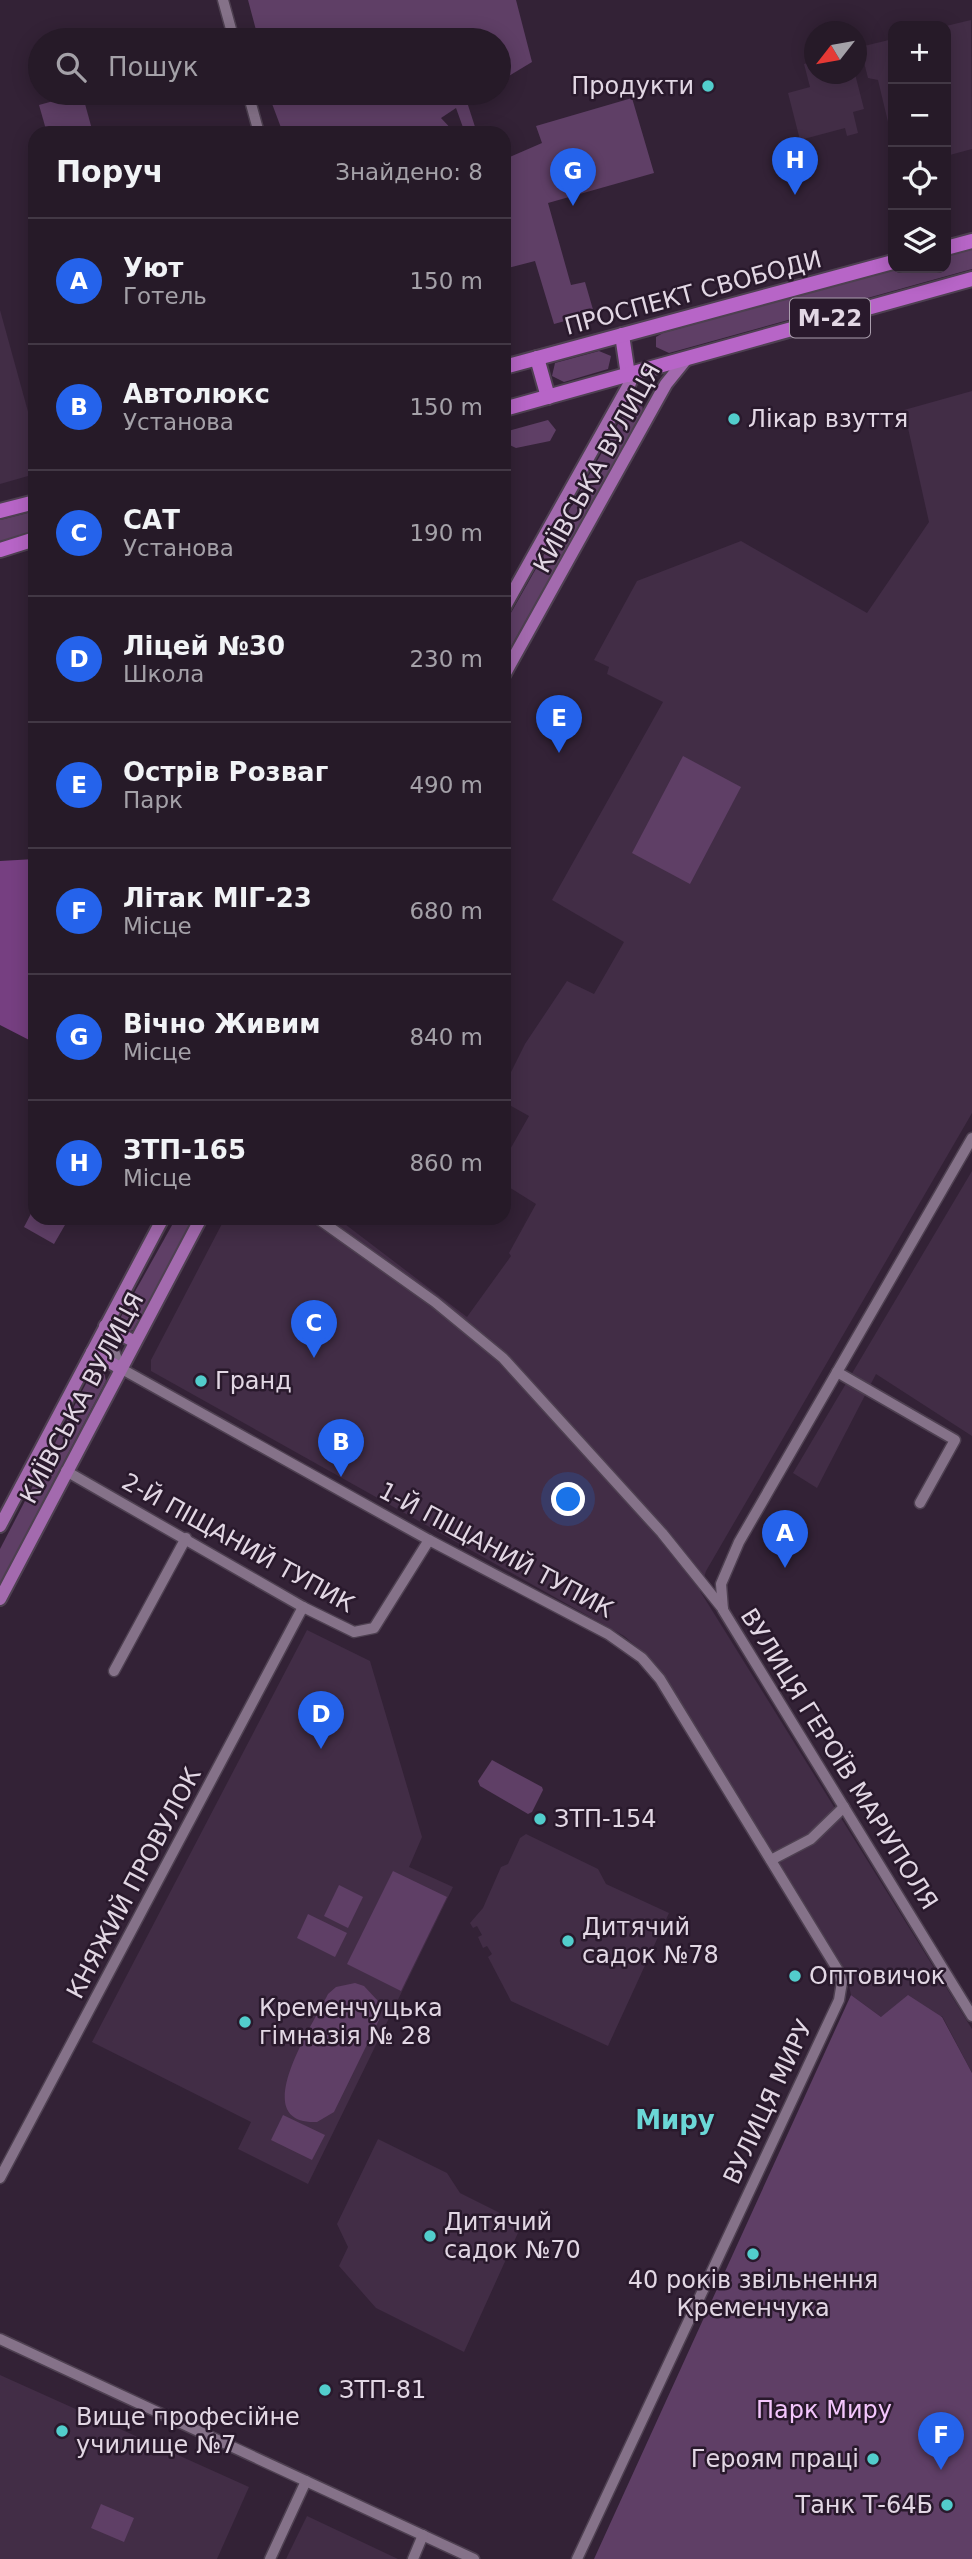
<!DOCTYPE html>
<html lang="uk">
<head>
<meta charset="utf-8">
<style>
  :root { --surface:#261a28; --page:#322734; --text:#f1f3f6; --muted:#a4a1a8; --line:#423845; --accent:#2563eb }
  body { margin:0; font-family:"DejaVu Sans",sans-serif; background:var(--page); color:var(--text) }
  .controls { position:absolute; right:21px; top:21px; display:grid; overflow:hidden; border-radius:14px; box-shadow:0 4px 18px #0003 }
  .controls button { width:63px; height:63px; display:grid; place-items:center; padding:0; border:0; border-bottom:2px solid var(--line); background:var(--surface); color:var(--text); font:35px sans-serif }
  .compass { position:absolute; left:804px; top:21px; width:63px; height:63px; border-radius:50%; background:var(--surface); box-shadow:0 4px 18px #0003; rotate:239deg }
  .you { position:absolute; left:569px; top:1500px; width:24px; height:24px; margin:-18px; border:5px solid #fff; border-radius:50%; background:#1a73e8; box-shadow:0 0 0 10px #1a73e833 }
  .badge { display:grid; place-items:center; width:46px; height:46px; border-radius:50%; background:var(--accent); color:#fff; font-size:23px; font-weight:700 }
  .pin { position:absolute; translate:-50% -58px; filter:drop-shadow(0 2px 4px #0008) }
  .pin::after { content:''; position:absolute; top:37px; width:24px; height:21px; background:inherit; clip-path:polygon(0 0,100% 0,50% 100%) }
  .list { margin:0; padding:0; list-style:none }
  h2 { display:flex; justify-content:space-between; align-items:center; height:91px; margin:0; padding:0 28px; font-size:30px }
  h2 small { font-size:23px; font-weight:400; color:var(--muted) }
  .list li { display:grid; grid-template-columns:46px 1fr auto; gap:21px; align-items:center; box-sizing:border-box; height:126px; padding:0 28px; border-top:2px solid var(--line) }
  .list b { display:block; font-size:26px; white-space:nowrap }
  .list p { margin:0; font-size:23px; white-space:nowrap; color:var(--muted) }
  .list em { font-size:23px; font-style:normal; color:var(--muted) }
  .icon { flex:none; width:38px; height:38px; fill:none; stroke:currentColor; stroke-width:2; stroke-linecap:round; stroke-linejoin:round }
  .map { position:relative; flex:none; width:972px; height:2559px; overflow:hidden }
  .search { position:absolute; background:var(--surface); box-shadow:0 4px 18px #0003; left:28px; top:28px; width:483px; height:77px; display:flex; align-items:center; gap:18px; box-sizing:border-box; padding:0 24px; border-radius:38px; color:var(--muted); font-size:26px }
  .panel { position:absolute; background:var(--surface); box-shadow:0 4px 18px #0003; left:28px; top:126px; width:483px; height:1099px; border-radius:21px }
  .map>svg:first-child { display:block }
  .built { fill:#422d46 }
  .green { fill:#5f3f66 }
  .forest { fill:#763f81 }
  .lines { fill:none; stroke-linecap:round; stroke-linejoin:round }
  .minor-casing { stroke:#4e4051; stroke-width:13 }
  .major-casing { stroke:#4e4051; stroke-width:16 }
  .highway-casing { stroke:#4e4051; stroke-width:18 }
  .minor { stroke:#857289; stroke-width:10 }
  .major { stroke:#a36aae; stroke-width:12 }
  .highway { stroke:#b765c7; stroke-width:14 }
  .poi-dot { fill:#52cdcc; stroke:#29192c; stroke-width:2.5 }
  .labels { text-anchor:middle; stroke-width:5; stroke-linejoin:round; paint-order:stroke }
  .shield { fill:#29192c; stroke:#aa9ead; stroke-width:2 }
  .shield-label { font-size:23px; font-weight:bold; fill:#e2d7e4 }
  .poi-label { font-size:24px; fill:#e2d7e4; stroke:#29192c; text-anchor:start }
  .street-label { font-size:24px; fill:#e2d7e4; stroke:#29192c }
  .park-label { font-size:24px; fill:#f4c6fd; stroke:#29192c }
  .neighbourhood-label { font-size:26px; font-weight:bold; fill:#6bd7d7; stroke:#29192c }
</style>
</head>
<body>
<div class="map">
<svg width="972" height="2559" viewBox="0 0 972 2559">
  <rect width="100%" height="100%" fill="#332236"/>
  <!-- built -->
  <g class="built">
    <path d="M971 20 972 149 946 156V26Z"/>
    <path d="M893 39V143L878 80 868 78 860 47Z"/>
    <path d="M814 61V74H855L864 109 853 112 858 133 847 136 845 128 800 140 788 93 810 87 804 64Z"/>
    <path d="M0 310 35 437V474L0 484Z"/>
    <path d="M972 391V1113L706 1571 700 1591 972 2029V2073L942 2016 881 2017 851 1995 846 1971 659 1668 643 1652 624 1636 151 1371V1360L225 1218H337L467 1317 511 1256 509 1253 536 1204 504 1184V1160L529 1116 504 1102V1086L525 1044 567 981 594 994 624 942 552 900 663 702 607 674 609 667 594 660 637 581 741 541 867 613 929 522 904 410Z"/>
    <path d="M972 1171V1436L876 1374 817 1488 793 1473Z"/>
    <path d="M307 1630 370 1661 422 1837 409 1867 453 1887 308 2184 238 2149 251 2122 92 2042Z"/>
    <path d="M526 1834 598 1869 606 1884 669 1913 608 2046 511 2001 488 1957 492 1954 487 1946 483 1948 478 1937 482 1935 477 1926 473 1928 470 1923 483 1908 501 1867 508 1864 520 1838Z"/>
    <path d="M378 2139 447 2173 460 2193 522 2224 464 2352 376 2308 339 2266 348 2247 337 2224Z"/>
    <path d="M0 2375 249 2487 217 2559H0Z"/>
    <path d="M307 2516 398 2559H286Z"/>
  </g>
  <!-- green -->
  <g class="green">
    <path d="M248 0H516L532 62 499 82V40H254L252 32 256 30Z"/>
    <path d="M82 93 93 133H47L39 105Z"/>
    <path d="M268 93H481L467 102 477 133H465L456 108 441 118 455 133H283Z"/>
    <path d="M632 98 654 173 548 203 571 285 585 282 594 313 554 324 535 261 504 269V172L508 170 505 159 542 143 536 126Z"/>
    <path d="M972 248V269L669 353 656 347V337L663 333 899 268H946V255Z"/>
    <path d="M599 351 611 356 608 369 564 382 552 376 555 363Z"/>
    <path d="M634 400 642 403 643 412 504 659V625L630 403Z"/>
    <path d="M548 420 556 430 550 441 516 448 505 443 504 433 508 431Z"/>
    <path d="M35 511V534L0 543V520Z"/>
    <path d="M683 756 741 787 690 884 632 853Z"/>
    <path d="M35 1206V1218H69L54 1244 24 1227Z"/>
    <path d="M176 1218H195L133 1330 126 1333 119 1327 118 1322Z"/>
    <path d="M96 1369 104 1372 106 1381 0 1584V1549L92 1372Z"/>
    <path d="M492 1760 542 1787 543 1790 532 1812 528 1814 480 1786 478 1781Z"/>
    <path d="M393 1871 447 1897 401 1991 347 1964Z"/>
    <path d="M339 1885 363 1897 348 1928 324 1916Z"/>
    <path d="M308 1914 347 1933 335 1957 297 1938Z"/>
    <path d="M355 1983 364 1986 378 2001 379 2020 334 2112 317 2122C245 2125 314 2023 328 1994L336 1987Z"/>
    <path d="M851 1995 881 2017 908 1995 942 2017 972 2073V2559H594Z"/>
    <path d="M283 2115 325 2135 312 2160 271 2140Z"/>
    <path d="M101 2504 134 2518 124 2542 91 2528Z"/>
  </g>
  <!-- forest -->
  <path class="forest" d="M35 859V1043L0 1025V861Z"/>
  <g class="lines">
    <defs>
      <g id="minor">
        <path d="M223 0 234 40"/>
        <path d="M248 93 259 133"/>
        <path d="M972 1138 739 1542 721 1584 723 1610 972 2016"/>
        <path d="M317 1218 435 1302 503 1358 662 1533 723 1609"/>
        <path d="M105 1326 120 1368 429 1540 608 1634 642 1658 660 1679 839 1972 842 1982 839 2000 577 2559"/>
        <path d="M837 1372 955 1440 920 1503"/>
        <path d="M66 1471 303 1607 354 1632 374 1628 429 1540"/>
        <path d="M114 1671 186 1538"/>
        <path d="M771 1860 811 1839 844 1807"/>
        <path d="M0 2178 303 1607"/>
        <path d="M0 2339 474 2559"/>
        <path d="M270 2559 306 2481"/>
        <path d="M413 2559 423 2535"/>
      </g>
      <g id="major">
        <path d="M504 608 630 383 628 375"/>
        <path d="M504 675 666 384 687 358"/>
        <path d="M105 1326 135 1342"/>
        <path d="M92 1352 120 1368"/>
        <path d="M0 1526 163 1218"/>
        <path d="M0 1599 201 1218"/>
      </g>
      <g id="highway">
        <path d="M946 248 972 241"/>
        <path d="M622 335 628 375"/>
        <path d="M537 358 548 397"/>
        <path d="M504 367 893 262"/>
        <path d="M504 409 972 279"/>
        <path d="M0 511 35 502"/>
        <path d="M0 550 35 539"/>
      </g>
    </defs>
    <!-- minor casing -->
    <use href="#minor" class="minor-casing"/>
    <!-- major casing -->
    <use href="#major" class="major-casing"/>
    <!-- highway casing -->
    <use href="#highway" class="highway-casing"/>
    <!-- minor -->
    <use href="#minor" class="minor"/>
    <!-- major -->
    <use href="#major" class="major"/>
    <!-- highway -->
    <use href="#highway" class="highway"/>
  </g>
  <!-- markers -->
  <g class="poi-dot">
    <circle cx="708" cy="86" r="7"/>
    <circle cx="734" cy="419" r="7"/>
    <circle cx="201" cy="1381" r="7"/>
    <circle cx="540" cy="1819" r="7"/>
    <circle cx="568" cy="1941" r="7"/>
    <circle cx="795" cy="1976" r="7"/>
    <circle cx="245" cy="2022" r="7"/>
    <circle cx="430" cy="2236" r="7"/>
    <circle cx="753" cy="2254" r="7"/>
    <circle cx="325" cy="2390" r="7"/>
    <circle cx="62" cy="2431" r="7"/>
    <circle cx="873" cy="2459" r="7"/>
    <circle cx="947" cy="2505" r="7"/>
  </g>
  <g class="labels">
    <!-- shield labels -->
    <rect class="shield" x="790" y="298.5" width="80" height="39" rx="5"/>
    <g class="shield-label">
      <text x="830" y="326">М-22</text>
    </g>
    <!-- poi labels -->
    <g class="poi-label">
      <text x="694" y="94" text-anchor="end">Продукти</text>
      <text x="748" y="427">Лікар взуття</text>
      <text x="215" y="1389">Гранд</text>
      <text x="554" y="1827">ЗТП-154</text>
      <text x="582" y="1935">Дитячий<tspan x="582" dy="28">садок №78</tspan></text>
      <text x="809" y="1984">Оптовичок</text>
      <text x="259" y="2016">Кременчуцька<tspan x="259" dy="28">гімназія № 28</tspan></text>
      <text x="444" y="2230">Дитячий<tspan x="444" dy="28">садок №70</tspan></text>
      <text x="753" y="2288" text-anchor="middle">40 рокiв звiльнення<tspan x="753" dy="28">Кременчука</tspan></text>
      <text x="339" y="2398">ЗТП-81</text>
      <text x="76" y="2425">Вище професійне<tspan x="76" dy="28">училище №7</tspan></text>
      <text x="859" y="2467" text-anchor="end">Героям працi</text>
      <text x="933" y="2513" text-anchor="end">Танк Т-64Б</text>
    </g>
    <!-- street labels -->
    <g class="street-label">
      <text transform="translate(693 293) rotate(-15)" y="8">ПРОСПЕКТ СВОБОДИ</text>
      <text transform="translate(597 468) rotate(-61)" y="8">КИЇВСЬКА ВУЛИЦЯ</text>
      <text transform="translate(82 1398) rotate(-62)" y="8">КИЇВСЬКА ВУЛИЦЯ</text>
      <text transform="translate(238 1543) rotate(29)" y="8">2-Й ПІЩАНИЙ ТУПИК</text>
      <text transform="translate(496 1550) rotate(28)" y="8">1-Й ПІЩАНИЙ ТУПИК</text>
      <text transform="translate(839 1759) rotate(58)" y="8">ВУЛИЦЯ ГЕРОЇВ МАРІУПОЛЯ</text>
      <text transform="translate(134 1883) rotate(-62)" y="8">КНЯЖИЙ ПРОВУЛОК</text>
      <text transform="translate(768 2102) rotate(-65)" y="8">ВУЛИЦЯ МИРУ</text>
    </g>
    <!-- park labels -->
    <g class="park-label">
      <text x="824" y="2418">Парк Миру</text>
    </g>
    <!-- neighbourhood labels -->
    <g class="neighbourhood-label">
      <text x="675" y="2129">Миру</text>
    </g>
  </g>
</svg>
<div class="controls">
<button>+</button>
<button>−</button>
<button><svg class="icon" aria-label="locate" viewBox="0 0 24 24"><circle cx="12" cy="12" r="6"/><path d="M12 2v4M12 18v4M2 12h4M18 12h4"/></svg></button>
<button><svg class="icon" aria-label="layers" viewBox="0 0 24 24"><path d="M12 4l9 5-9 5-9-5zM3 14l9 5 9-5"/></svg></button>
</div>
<svg class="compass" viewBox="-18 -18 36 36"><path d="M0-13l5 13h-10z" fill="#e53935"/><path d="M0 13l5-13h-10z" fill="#a4a1a8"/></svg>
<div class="you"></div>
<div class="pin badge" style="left:785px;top:1568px">A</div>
<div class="pin badge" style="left:341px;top:1477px">B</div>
<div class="pin badge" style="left:314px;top:1358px">C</div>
<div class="pin badge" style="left:321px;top:1749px">D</div>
<div class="pin badge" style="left:559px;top:753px">E</div>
<div class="pin badge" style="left:941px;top:2470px">F</div>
<div class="pin badge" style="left:573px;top:206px">G</div>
<div class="pin badge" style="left:795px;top:195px">H</div>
<div class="search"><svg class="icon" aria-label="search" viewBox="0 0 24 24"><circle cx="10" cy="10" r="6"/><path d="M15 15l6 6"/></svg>Пошук</div>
<section class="panel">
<h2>Поруч<small>Знайдено: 8</small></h2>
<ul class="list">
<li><span class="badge">A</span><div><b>Уют</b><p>Готель</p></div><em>150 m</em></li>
<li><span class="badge">B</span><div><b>Автолюкс</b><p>Установа</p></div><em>150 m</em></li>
<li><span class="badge">C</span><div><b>САТ</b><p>Установа</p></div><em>190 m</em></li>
<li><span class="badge">D</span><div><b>Ліцей №30</b><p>Школа</p></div><em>230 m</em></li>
<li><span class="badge">E</span><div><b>Острів Розваг</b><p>Парк</p></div><em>490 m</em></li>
<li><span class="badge">F</span><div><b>Літак МІГ-23</b><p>Місце</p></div><em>680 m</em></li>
<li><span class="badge">G</span><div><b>Вічно Живим</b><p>Місце</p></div><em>840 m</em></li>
<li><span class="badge">H</span><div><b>ЗТП-165</b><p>Місце</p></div><em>860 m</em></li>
</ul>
</section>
</div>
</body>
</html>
